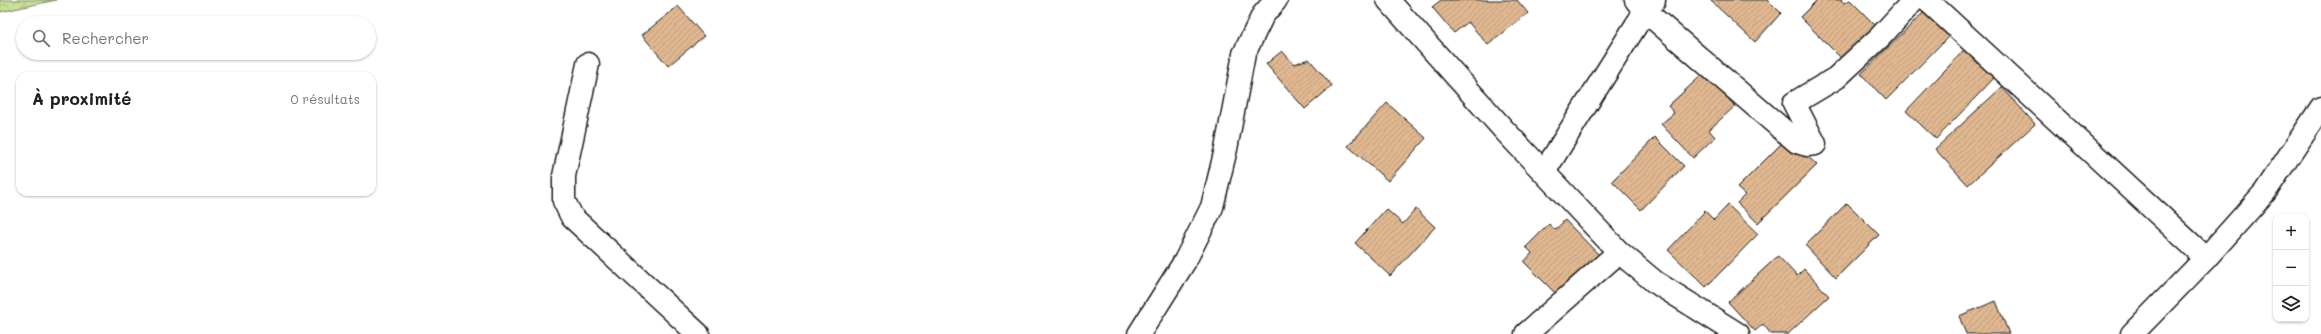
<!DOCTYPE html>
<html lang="fr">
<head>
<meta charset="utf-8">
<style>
  :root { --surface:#fff; --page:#f2f2f2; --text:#202124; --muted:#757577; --line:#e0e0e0 }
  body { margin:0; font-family:Mali,sans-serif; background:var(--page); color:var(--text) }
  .controls { position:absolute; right:12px; bottom:12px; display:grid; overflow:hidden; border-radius:8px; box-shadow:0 1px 3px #0004 }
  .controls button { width:36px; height:36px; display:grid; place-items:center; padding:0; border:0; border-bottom:1px solid var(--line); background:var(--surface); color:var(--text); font:20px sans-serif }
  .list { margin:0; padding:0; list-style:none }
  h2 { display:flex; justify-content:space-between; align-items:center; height:52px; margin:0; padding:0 16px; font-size:17px }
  h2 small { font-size:13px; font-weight:400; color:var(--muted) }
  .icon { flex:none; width:22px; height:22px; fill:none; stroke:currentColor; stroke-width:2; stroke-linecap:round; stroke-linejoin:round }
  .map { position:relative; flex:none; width:2321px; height:334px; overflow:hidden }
  .search { position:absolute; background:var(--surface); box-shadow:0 1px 3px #0004; left:16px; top:16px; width:360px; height:44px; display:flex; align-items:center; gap:10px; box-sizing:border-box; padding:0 14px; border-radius:22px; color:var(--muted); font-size:15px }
  .panel { position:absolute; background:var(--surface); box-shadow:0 1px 3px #0004; left:16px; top:72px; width:360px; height:124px; border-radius:12px }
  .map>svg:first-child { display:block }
  .wetland { fill:url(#wetland-marsh); stroke:#727e58 }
  .building { fill:url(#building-hatch); stroke:#1c1c1c }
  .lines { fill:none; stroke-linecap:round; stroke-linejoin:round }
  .street-casing { stroke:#1c1c1c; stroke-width:25 }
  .street { stroke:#fff; stroke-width:22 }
</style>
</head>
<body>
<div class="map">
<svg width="2321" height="334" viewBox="0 0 2321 334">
  <defs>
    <pattern id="wetland-marsh" width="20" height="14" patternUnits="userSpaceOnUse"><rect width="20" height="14" fill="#c9df95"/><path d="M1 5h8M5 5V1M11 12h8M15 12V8" fill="none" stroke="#acbf80"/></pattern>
    <pattern id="building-hatch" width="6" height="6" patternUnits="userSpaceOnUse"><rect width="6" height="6" fill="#dfb790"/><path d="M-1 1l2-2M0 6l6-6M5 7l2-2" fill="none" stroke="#bf9d7c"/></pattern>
  </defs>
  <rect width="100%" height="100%" fill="#fff"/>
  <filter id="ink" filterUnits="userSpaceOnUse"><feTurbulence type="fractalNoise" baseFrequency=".025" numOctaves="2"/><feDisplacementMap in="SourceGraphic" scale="8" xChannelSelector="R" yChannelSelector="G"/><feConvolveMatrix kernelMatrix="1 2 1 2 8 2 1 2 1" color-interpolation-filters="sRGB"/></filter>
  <g filter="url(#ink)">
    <!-- wetland -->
    <path class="wetland" d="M0 0H56L0 12Z"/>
    <!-- building -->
    <g class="building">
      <path d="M1441 0H1517L1528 13 1488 45 1468 22 1454 33 1432 7Z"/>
      <path d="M1710 0H1768L1781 13 1755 42Z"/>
      <path d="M1817 0H1841L1844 3 1850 0 1878 28 1844 61 1800 17Z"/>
      <path d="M678 6 704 36 668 66 642 35Z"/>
      <path d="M1926 10 1950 35 1886 100 1861 74Z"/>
      <path d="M1966 48 1996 76 1936 139 1906 111Z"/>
      <path d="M1282 51 1294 64 1309 59 1332 86 1305 109 1266 64Z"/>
      <path d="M1704 73 1735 106 1709 130 1715 137 1693 158 1661 124 1674 113 1668 106Z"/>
      <path d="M2002 87 2035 124 1968 185 1935 149Z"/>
      <path d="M1387 103 1426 138 1388 181 1348 146Z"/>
      <path d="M1655 137 1684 166 1641 210 1612 181Z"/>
      <path d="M1783 142 1796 155 1801 150 1817 165 1758 223 1737 203 1745 195 1737 188Z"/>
      <path d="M1847 203 1879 235 1836 278 1805 245Z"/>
      <path d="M1728 205 1758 234 1706 287 1668 250 1705 211 1714 220Z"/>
      <path d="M1386 209 1403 224 1416 209 1435 227 1390 276 1355 243Z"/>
      <path d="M1565 220 1599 255 1558 296 1524 262 1532 253 1526 247 1549 224 1555 230Z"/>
      <path d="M1778 256 1797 276 1804 269 1829 296 1788 334H1771L1763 324 1755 331 1728 302Z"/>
      <path d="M1996 301 2009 334H1966L1959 316Z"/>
    </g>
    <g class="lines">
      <defs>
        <g id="street">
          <path d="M1388 0 1505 131 1619 252 1655 282 1738 334"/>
          <path d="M1636 0 1645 11 1797 142 1807 145 1815 144 1794 103 1836 78 1880 37 1914 0"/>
          <path d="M1927 0 2206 258"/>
          <path d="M588 64 564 176V201L572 217 698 334"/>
          <path d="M1544 172 1645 11 1654 1"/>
          <path d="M1139 334 1185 261 1212 207 1226 149 1244 54 1263 15 1276 0"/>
          <path d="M1526 334 1619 252"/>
          <path d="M2132 334 2206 258 2265 192 2321 108"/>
        </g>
      </defs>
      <!-- street casing -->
      <use href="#street" class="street-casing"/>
      <!-- street -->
      <use href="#street" class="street"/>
    </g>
  </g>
</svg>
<div class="controls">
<button>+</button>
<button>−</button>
<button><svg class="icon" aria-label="layers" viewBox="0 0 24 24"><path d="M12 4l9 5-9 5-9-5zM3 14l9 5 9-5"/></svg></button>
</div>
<div class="search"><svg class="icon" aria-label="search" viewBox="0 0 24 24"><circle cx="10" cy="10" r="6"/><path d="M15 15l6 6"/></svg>Rechercher</div>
<section class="panel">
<h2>À proximité<small>0 résultats</small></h2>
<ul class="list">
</ul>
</section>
</div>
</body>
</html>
